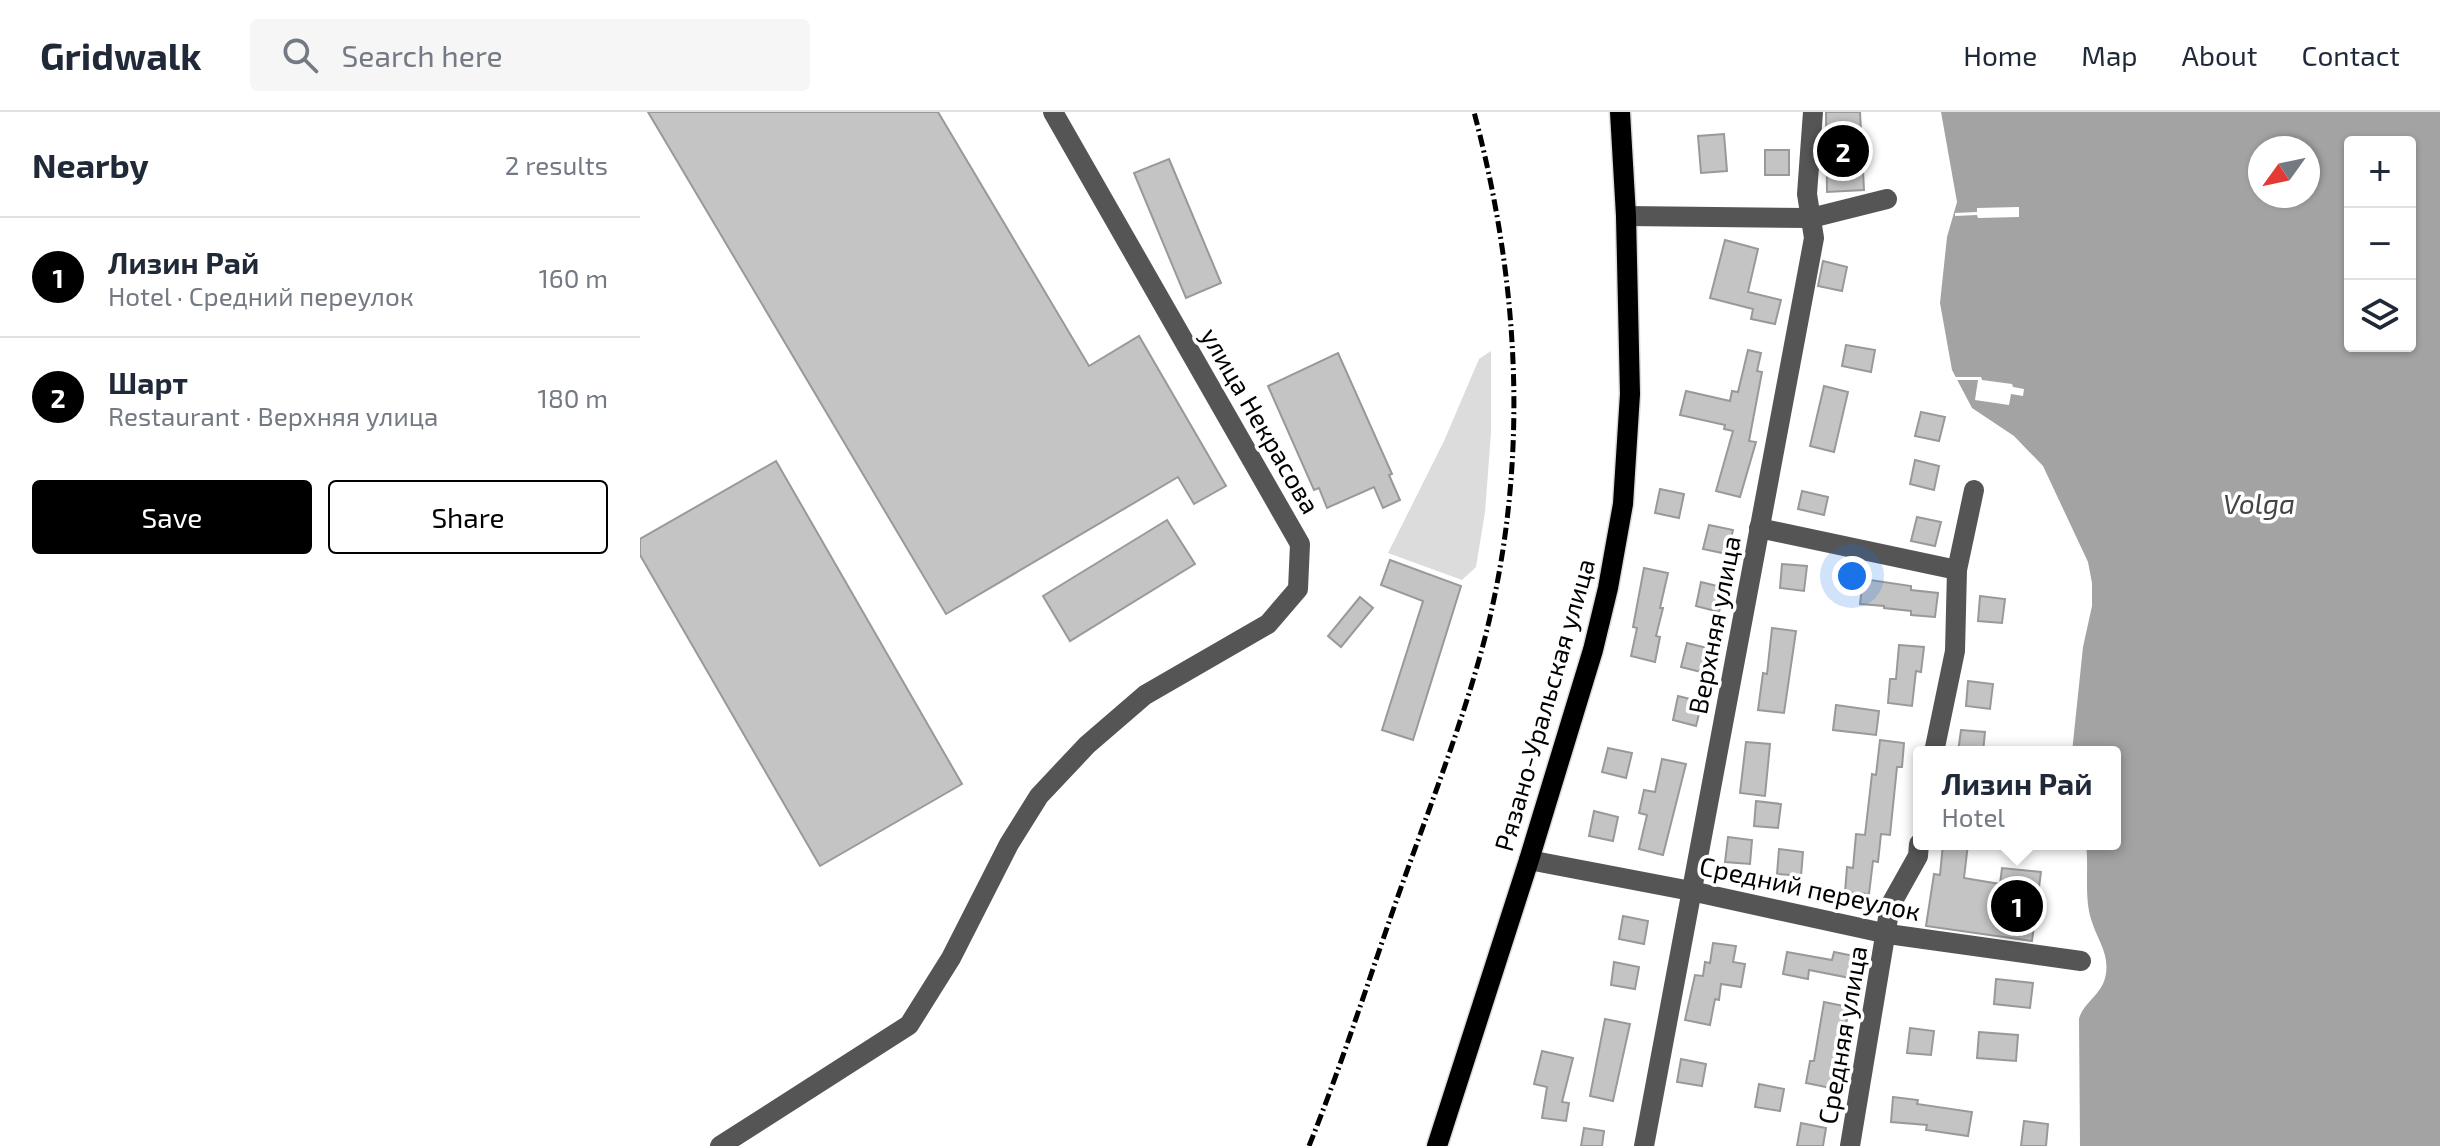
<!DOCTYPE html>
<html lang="en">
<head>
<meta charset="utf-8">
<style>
  :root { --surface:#fff; --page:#f6f6f7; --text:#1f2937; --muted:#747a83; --line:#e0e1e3; --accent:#000 }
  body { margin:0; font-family:"Exo 2",sans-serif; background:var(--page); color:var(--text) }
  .controls { position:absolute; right:24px; top:24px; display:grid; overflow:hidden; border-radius:8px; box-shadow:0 2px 6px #0004 }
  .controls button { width:72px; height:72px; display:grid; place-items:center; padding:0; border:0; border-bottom:2px solid var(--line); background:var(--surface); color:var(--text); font:40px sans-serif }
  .compass { position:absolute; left:1608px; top:24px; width:72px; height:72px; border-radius:50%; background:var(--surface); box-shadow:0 2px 6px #0004; rotate:237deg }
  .you { position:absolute; left:1212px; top:464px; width:28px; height:28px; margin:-20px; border:6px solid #fff; border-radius:50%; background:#1a73e8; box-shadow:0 0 0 12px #1a73e833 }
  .badge { display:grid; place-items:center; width:52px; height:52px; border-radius:50%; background:var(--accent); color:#fff; font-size:26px; font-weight:700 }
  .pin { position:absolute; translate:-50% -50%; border:4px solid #fff; box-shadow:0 2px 8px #0006 }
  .popup { position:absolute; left:1273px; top:634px; width:208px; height:104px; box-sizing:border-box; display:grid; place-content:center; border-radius:8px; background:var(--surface); filter:drop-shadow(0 2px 6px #0005); font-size:26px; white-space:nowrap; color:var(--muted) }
  .popup b { font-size:30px; color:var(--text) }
  .popup::after { content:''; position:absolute; left:50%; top:100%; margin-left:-16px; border:16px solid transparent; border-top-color:var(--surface) }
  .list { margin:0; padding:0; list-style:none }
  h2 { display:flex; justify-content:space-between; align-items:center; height:104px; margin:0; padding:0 32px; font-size:34px }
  h2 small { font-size:26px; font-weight:400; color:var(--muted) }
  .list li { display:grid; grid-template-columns:52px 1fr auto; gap:24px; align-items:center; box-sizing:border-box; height:120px; padding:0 32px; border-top:2px solid var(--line) }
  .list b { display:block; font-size:30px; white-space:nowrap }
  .list p { margin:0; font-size:26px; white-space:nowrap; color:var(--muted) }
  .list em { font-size:26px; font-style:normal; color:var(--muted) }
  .actions { display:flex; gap:16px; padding:24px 32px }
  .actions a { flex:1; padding:18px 0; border:2px solid var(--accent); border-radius:8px; text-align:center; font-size:28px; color:var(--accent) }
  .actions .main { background:var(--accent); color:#fff }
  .icon { flex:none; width:44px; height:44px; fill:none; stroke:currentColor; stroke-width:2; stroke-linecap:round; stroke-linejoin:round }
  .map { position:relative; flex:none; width:1800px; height:1034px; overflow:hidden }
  header { display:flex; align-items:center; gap:48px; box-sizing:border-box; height:112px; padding:0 40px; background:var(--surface); border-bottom:2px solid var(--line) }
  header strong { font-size:38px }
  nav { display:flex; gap:44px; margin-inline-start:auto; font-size:28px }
  .search { width:560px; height:72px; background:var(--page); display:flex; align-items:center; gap:20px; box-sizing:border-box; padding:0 28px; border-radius:8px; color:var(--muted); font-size:30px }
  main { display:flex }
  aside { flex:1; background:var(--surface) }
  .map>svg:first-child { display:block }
  .green { fill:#dcdcdc }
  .water { fill:#a3a3a3; fill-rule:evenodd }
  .pier { fill:#fff }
  .building { fill:#c4c4c4; stroke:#999; stroke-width:2 }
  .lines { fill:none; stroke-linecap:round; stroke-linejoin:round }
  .major-casing { stroke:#dbdbdb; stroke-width:23 }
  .minor { stroke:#555; stroke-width:20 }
  .major { stroke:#000; stroke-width:20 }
  .rail { stroke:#000; stroke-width:5; stroke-dasharray:12 4 2 4; stroke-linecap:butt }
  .labels { text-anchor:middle; stroke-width:7; stroke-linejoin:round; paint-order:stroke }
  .street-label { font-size:26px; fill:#000; stroke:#fff }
  .water-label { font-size:28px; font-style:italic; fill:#444; stroke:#fff }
</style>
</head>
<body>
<header>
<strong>Gridwalk</strong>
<div class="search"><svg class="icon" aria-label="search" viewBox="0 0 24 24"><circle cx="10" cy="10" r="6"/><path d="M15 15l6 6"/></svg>Search here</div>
<nav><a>Home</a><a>Map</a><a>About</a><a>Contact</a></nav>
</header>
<main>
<aside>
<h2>Nearby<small>2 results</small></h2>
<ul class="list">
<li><span class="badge">1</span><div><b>Лизин Рай</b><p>Hotel · Средний переулок</p></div><em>160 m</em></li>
<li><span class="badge">2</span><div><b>Шарт</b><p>Restaurant · Верхняя улица</p></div><em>180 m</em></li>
</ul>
<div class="actions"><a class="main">Save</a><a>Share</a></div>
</aside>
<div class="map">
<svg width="1800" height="1034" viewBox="0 0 1800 1034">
  <rect width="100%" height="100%" fill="#fff"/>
  <!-- green -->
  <path class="green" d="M851 239V321L845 400 836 455 822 468 748 441 804 329 839 247Z"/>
  <!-- water -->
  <path class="water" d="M1301 0H1800V1034H1440L1439 907C1443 891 1461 883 1465 866 1471 843 1457 828 1451 807 1444 784 1449 756 1446 732H1475V640H1432L1443 535 1452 494V471L1448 450 1403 354 1374 324 1332 296 1312 258 1300 191 1307 125 1317 90ZM1710 30H1770V234H1710ZM1620 36H1668V84H1620Z"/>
  <!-- pier -->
  <g class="pier">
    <path d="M1379 95V105L1338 106 1337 103 1315 104V101L1337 100V96Z"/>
    <path d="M1315 265H1341L1342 268 1372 272 1373 275 1384 277 1383 284 1371 282 1369 293 1335 288 1338 268H1317Z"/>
  </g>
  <!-- building -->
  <g class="building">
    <path d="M8 0H298L449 254 499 224 586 374 554 392 538 365 306 502Z"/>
    <path d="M1186 0H1220L1224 78 1187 80Z"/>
    <path d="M1084 22 1087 59 1061 61 1058 24Z"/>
    <rect x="1125" y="38" width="24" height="25"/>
    <path d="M529 47 581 171 546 186 494 61Z"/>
    <path d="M1085 128 1118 137 1108 180 1141 188 1135 212 1111 207 1113 197 1070 186Z"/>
    <path d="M1183 149 1207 155 1202 179 1178 174Z"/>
    <path d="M1206 233 1235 238 1231 260 1202 254Z"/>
    <path d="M1108 238 1121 241 1117 259 1122 260 1109 329 1116 330 1100 385 1076 379 1093 319 1084 317 1085 313 1040 303 1046 279 1090 289 1092 279 1098 280Z"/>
    <path d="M698 241 752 362 749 363 760 388 743 396 734 375 687 396 679 376 674 378 628 274Z"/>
    <path d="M1184 274 1208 280 1194 340 1170 334Z"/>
    <path d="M1281 300 1305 305 1299 329 1275 324Z"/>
    <path d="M1275 348 1299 354 1294 378 1270 372Z"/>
    <path d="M136 349 322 672 180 754 0 443V427Z"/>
    <path d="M1020 377 1044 382 1039 406 1015 401Z"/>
    <path d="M1162 379 1188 385 1184 403 1158 397Z"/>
    <path d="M1277 405 1301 410 1295 434 1271 429Z"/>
    <path d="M527 408 555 452 430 529 403 484Z"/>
    <path d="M1069 413 1093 418 1087 442 1063 437Z"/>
    <path d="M750 448 821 474 773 628 742 618 783 489 741 473Z"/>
    <path d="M1142 452 1167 454 1164 479 1140 476Z"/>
    <path d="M1004 456 1028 461 1020 496H1023L1016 524 1020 525 1015 550 991 544 997 516 993 515Z"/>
    <path d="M1223 467 1271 474V478L1298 481 1295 505 1271 503V499L1244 496V494L1220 492Z"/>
    <path d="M1061 470 1085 476 1079 500 1056 494Z"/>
    <path d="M1340 484 1365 487 1362 511 1338 509Z"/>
    <path d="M720 485 733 496 701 535 688 524Z"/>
    <path d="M1132 516 1156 519 1144 601 1118 598 1123 561 1127 562Z"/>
    <path d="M1047 531 1071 537 1065 561 1041 555Z"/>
    <path d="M1259 533 1284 535 1281 560 1276 559 1272 594 1248 591 1250 567H1256Z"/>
    <path d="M1328 569 1353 572 1350 597 1326 594Z"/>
    <path d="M1038 584 1062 590 1056 614 1033 608Z"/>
    <path d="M1196 593 1239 599 1236 623 1193 618Z"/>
    <path d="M1321 618 1345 620 1343 640H1318Z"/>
    <path d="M1240 628 1264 631 1262 655H1257L1250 723 1241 722 1238 750 1233 749 1229 782 1205 780 1207 755 1213 756 1216 722 1225 723 1232 662 1236 663Z"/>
    <path d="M1106 630 1130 632 1125 684 1100 681Z"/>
    <path d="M968 636 992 641 986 666 962 660Z"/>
    <path d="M1022 647 1046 652 1023 743 999 737 1007 703 999 701 1004 678 1015 680Z"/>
    <path d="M1116 689 1141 692 1138 716 1114 714Z"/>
    <path d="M954 699 978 705 973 729 949 724Z"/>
    <path d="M1088 725 1112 728 1110 752 1085 750Z"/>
    <path d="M1303 732H1328L1324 766 1360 772 1362 756 1401 760 1392 829 1286 814 1294 762 1300 763Z"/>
    <path d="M1139 737 1163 740 1161 764 1137 762Z"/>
    <path d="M983 804 1008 809 1004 832 979 827Z"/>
    <path d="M1073 831 1096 834 1093 850 1105 852 1101 875 1081 872 1079 888 1075 887 1070 913 1045 908 1055 863 1063 864 1065 850 1070 851Z"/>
    <path d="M1147 840 1192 848 1194 840 1219 845 1215 867 1169 858 1168 867 1143 862Z"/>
    <path d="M974 850 999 855 995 877 971 873Z"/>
    <path d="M1356 867 1393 871 1390 896 1354 892Z"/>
    <path d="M1184 890 1209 895 1200 947H1197L1191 976 1166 971 1170 949H1174Z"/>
    <path d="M965 907 990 912 973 989 950 984Z"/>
    <path d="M1270 916 1294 919 1291 943 1267 941Z"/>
    <path d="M1339 920 1378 923 1376 949 1337 946Z"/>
    <path d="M902 939 933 946 922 990 929 991 926 1009 902 1006 907 975 894 972Z"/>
    <path d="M1041 947 1066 952 1062 974 1037 970Z"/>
    <path d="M1119 972 1144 977 1140 999 1115 995Z"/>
    <path d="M1253 985 1278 988 1277 992 1332 1000 1328 1024 1286 1018 1287 1013 1251 1010Z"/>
    <path d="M1384 1009 1408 1012 1406 1034H1381Z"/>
    <path d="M1161 1011 1186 1016 1183 1034H1157Z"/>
    <path d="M944 1016 964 1019 962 1034H941Z"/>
  </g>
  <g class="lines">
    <defs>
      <path id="major" d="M797 1034 889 748 953 538 968 476 983 392 990 282 986 104 980 0"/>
    </defs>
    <!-- major casing -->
    <use href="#major" class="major-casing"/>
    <!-- minor -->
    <g class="minor">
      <path d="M986 104 1171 106 1247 87"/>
      <path d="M1119 416 1317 458"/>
      <path d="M1294 640 1315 539 1317 458 1334 378"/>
      <path d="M889 748 1051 779 1248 822 1441 849"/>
      <path d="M80 1034 269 913 311 846 369 732 399 684 447 633 505 583 628 512 658 477 660 432 413 0"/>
      <path d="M1004 1034 1174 126 1167 82 1173 0"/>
      <path d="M1210 1034 1250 794 1278 744 1279 732"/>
    </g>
    <!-- major -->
    <use href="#major" class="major"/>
    <!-- rail -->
    <path class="rail" d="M669 1034C702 952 729 867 758 784 787 702 819 621 842 537 890 359 881 177 834 0"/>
  </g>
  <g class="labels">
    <!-- street labels -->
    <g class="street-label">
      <text transform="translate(620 309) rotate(60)" y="9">улица Некрасова</text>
      <text transform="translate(1075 513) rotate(-79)" y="9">Верхняя улица</text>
      <text transform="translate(905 593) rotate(-74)" y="9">Рязано-Уральская улица</text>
      <text transform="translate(1170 777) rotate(12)" y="9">Средний переулок</text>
      <text transform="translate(1203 923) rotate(-80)" y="9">Средняя улица</text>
    </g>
    <!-- water labels -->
    <g class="water-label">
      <text x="1619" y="402">Volga</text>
    </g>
  </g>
</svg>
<div class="controls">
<button>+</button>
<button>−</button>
<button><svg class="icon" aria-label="layers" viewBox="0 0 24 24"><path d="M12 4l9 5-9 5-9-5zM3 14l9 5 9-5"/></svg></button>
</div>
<svg class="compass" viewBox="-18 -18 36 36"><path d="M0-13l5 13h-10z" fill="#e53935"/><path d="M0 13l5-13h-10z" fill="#747a83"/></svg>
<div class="you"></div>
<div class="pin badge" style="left:1377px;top:794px">1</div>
<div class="popup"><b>Лизин Рай</b>Hotel</div>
<div class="pin badge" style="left:1203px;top:39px">2</div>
</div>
</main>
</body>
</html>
